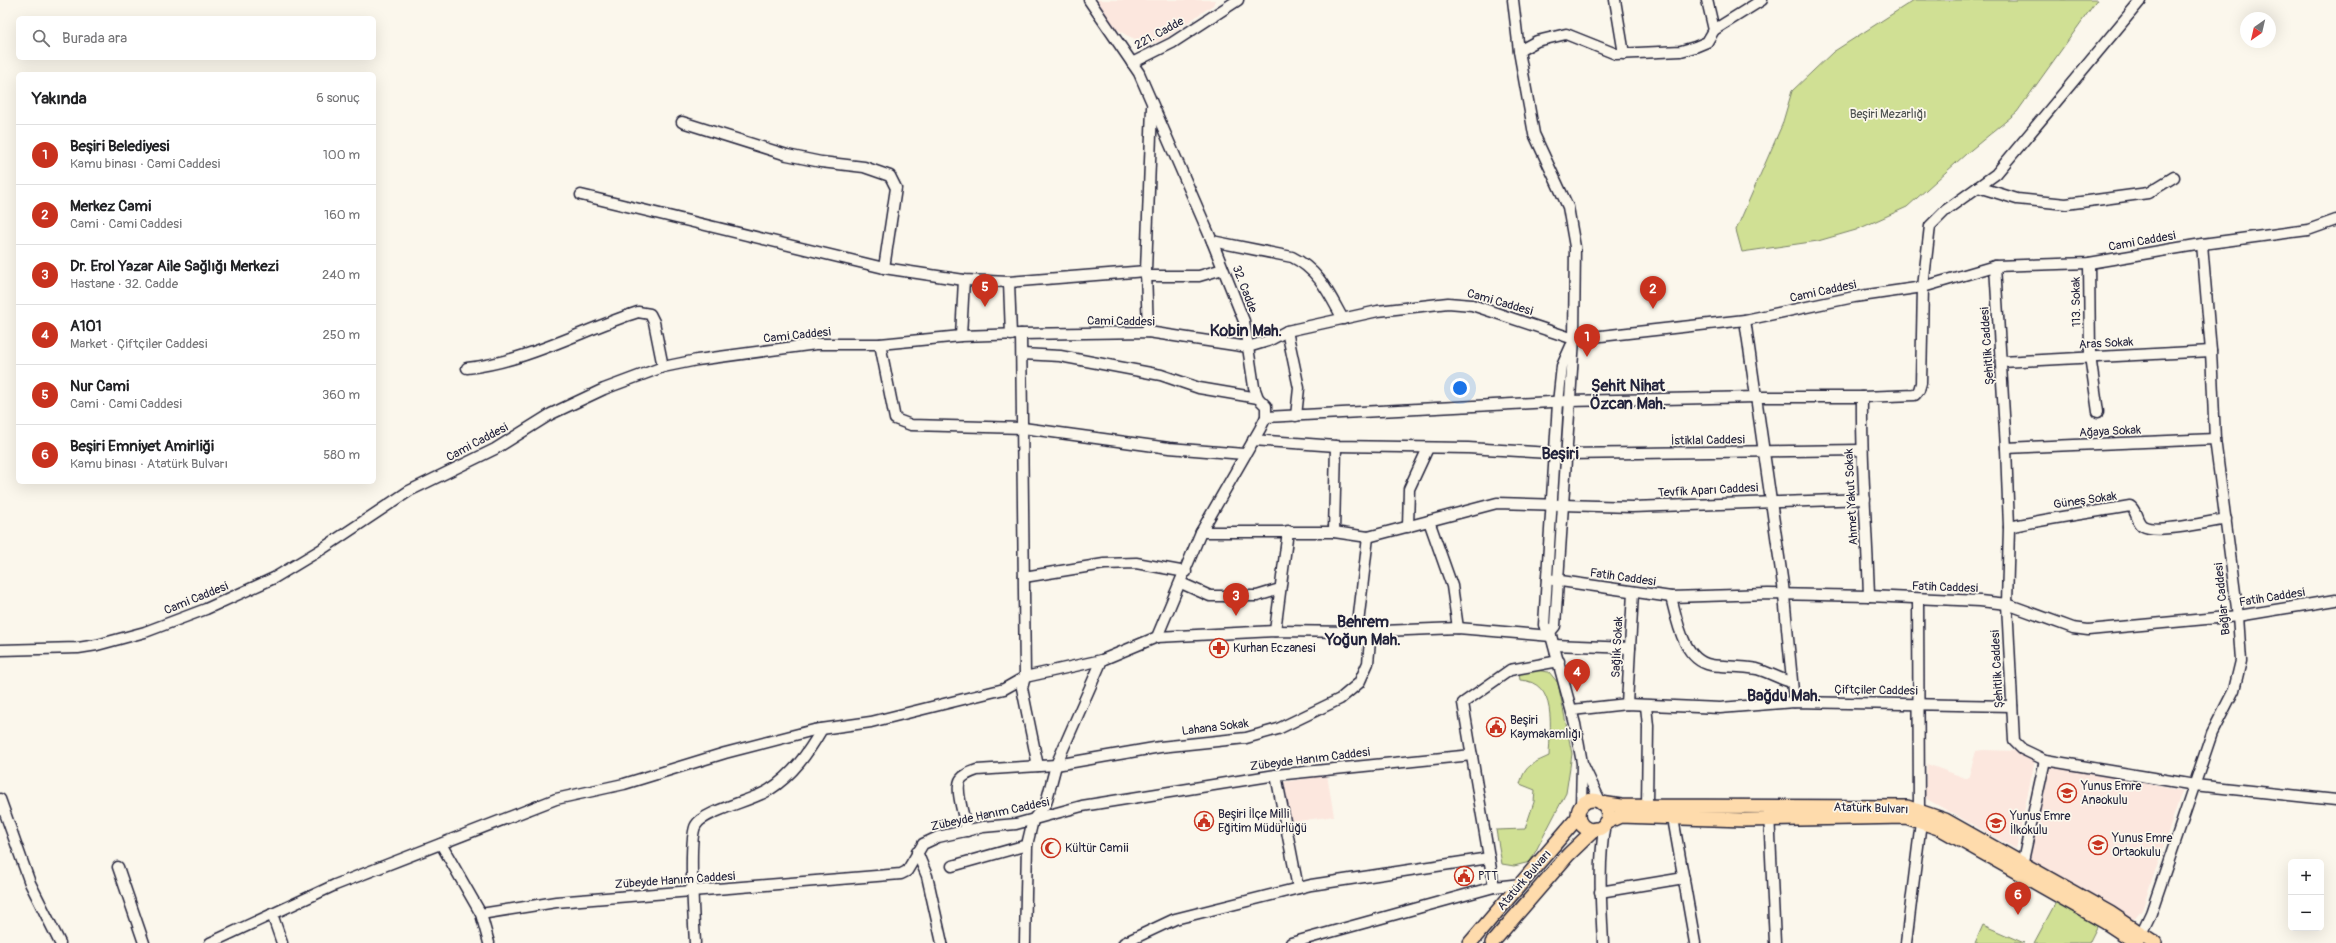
<!DOCTYPE html>
<html lang="tr">
<head>
<meta charset="utf-8">
<style>
  :root { --surface:#fff; --page:#f6f6f6; --text:#202124; --muted:#757577; --line:#e0e0e0; --accent:#c8321e }
  body { margin:0; font-family:Pangolin,sans-serif; background:var(--page); color:var(--text) }
  .controls { position:absolute; right:12px; bottom:12px; display:grid; overflow:hidden; border-radius:6px; box-shadow:0 4px 16px #0002 }
  .controls button { width:36px; height:36px; display:grid; place-items:center; padding:0; border:0; border-bottom:1px solid var(--line); background:var(--surface); color:var(--text); font:20px sans-serif }
  .compass { position:absolute; left:2240px; top:12px; width:36px; height:36px; border-radius:50%; background:var(--surface); box-shadow:0 4px 16px #0002; rotate:214deg }
  .you { position:absolute; left:1460px; top:388px; width:14px; height:14px; margin:-10px; border:3px solid #fff; border-radius:50%; background:#1a73e8; box-shadow:0 0 0 6px #1a73e833 }
  .badge { display:grid; place-items:center; width:26px; height:26px; border-radius:50%; background:var(--accent); color:#fff; font-size:13px; font-weight:700 }
  .pin { position:absolute; translate:-50% -33px; filter:drop-shadow(0 1px 2px #0008) }
  .pin::after { content:''; position:absolute; top:21px; width:14px; height:12px; background:inherit; clip-path:polygon(0 0,100% 0,50% 100%) }
  .list { margin:0; padding:0; list-style:none }
  h2 { display:flex; justify-content:space-between; align-items:center; height:52px; margin:0; padding:0 16px; font-size:17px }
  h2 small { font-size:13px; font-weight:400; color:var(--muted) }
  .list li { display:grid; grid-template-columns:26px 1fr auto; gap:12px; align-items:center; box-sizing:border-box; height:60px; padding:0 16px; border-top:1px solid var(--line) }
  .list b { display:block; font-size:15px; white-space:nowrap }
  .list p { margin:0; font-size:13px; white-space:nowrap; color:var(--muted) }
  .list em { font-size:13px; font-style:normal; color:var(--muted) }
  .icon { flex:none; width:22px; height:22px; fill:none; stroke:currentColor; stroke-width:2; stroke-linecap:round; stroke-linejoin:round }
  .map { position:relative; flex:none; width:2336px; height:943px; overflow:hidden }
  .search { position:absolute; background:var(--surface); box-shadow:0 4px 16px #0002; left:16px; top:16px; width:360px; height:44px; display:flex; align-items:center; gap:10px; box-sizing:border-box; padding:0 14px; border-radius:6px; color:var(--muted); font-size:15px }
  .panel { position:absolute; background:var(--surface); box-shadow:0 4px 16px #0002; left:16px; top:72px; width:360px; height:412px; border-radius:6px }
  .map>svg:first-child { display:block }
  .built { fill:#fce7de }
  .green { fill:#d0e094; stroke:#798168 }
  .lines { fill:none; stroke-linecap:round; stroke-linejoin:round }
  .minor-casing { stroke:#22223b; stroke-width:13 }
  .major-casing { stroke:#22223b; stroke-width:16 }
  .minor { stroke:#fbf7ec; stroke-width:10 }
  .major { stroke:#fedbac; stroke-width:13 }
  .labels { text-anchor:middle; stroke-width:3.5; stroke-linejoin:round; paint-order:stroke }
  .street-label { font-size:12px; fill:#22223b; stroke:#fbf7ec }
  .park-label { font-size:12px; fill:#4e5251; stroke:#fbf7ec }
  .poi-label { font-size:12px; fill:#22223b; stroke:#fbf7ec; text-anchor:start }
  .district-label { font-size:16px; font-weight:bold; fill:#22223b; stroke:#fbf7ec }
</style>
</head>
<body>
<div class="map">
<svg width="2336" height="943" viewBox="0 0 2336 943">
  <rect width="100%" height="100%" fill="#fbf7ec"/>
  <filter id="ink" filterUnits="userSpaceOnUse"><feTurbulence type="fractalNoise" baseFrequency=".025" numOctaves="2"/><feDisplacementMap in="SourceGraphic" scale="8" xChannelSelector="R" yChannelSelector="G"/><feConvolveMatrix kernelMatrix="1 2 1 2 8 2 1 2 1" color-interpolation-filters="sRGB"/></filter>
  <g filter="url(#ink)">
    <!-- built -->
    <g class="built">
      <path d="M1093 0H1215L1213 5 1164 39 1152 44 1142 42 1126 35 1111 25Z"/>
      <path d="M1983 750 2016 751 2035 760 2016 849 1925 798 1927 764 1968 779 1976 751Z"/>
      <path d="M2051 764 2182 791 2142 910 2133 921 2029 860Z"/>
      <path d="M1327 775 1334 816 1291 822 1284 782Z"/>
    </g>
    <!-- green -->
    <g class="green">
      <path d="M1914 0H2097L2017 112 1966 154 1907 207 1856 230 1818 241 1742 252 1736 230 1782 125 1792 91 1833 52Z"/>
      <path d="M1535 670 1549 672 1558 683 1572 754 1566 793 1530 862 1514 866 1502 864 1496 830 1525 829 1534 802 1535 790 1520 784C1525 765 1532 764 1549 756 1550 728 1558 682 1520 680L1519 674Z"/>
      <path d="M2056 902 2098 925 2089 943H2034Z"/>
      <path d="M1983 925 2024 943H1975Z"/>
    </g>
    <g class="lines">
      <defs>
        <g id="minor">
          <path d="M1089 0 1139 73 1212 241 1244 321 1254 387 1258 398 1266 406V417L1260 429 1201 532 1157 637"/>
          <path d="M1513 0 1519 51 1534 134 1568 207 1575 247 1574 339 1555 626 1550 632"/>
          <path d="M1615 0 1624 54"/>
          <path d="M1707 0 1714 30"/>
          <path d="M1519 51 1537 41 1566 34 1616 54 1681 51 1695 47 1707 42 1714 30 1762 0"/>
          <path d="M1132 63 1172 43 1238 0"/>
          <path d="M682 122 787 155 821 162 864 167 890 176 896 188 884 268"/>
          <path d="M1978 187 2017 199 2066 204 2148 193 2174 177"/>
          <path d="M581 195 884 268 964 280 1009 282 1146 271"/>
          <path d="M1212 241 1292 257C1319 270 1329 294 1343 319"/>
          <path d="M2089 263 2090 356 2098 412"/>
          <path d="M1995 266 2006 448 2009 527 2007 604 2014 741 2022 749 2045 760 2195 785 2336 800"/>
          <path d="M1146 276H1199L1223 269"/>
          <path d="M1009 282 1011 335"/>
          <path d="M1745 320 1783 585 1794 702"/>
          <path d="M1287 331 1299 388 1296 416"/>
          <path d="M1148 332 1146 271 1152 107"/>
          <path d="M1021 334 1025 677 1022 688 1038 766"/>
          <path d="M961 336 964 280"/>
          <path d="M880 344 895 419 911 425 1023 428 1169 448 1244 454"/>
          <path d="M1571 346 1562 366 1558 403 1544 625 1550 632 1575 724 1582 763 1581 806"/>
          <path d="M1022 354 1060 356 1161 375 1199 388 1258 398"/>
          <path d="M2002 362 2211 351"/>
          <path d="M467 368C526 362 582 330 638 312L650 314 654 322 663 367"/>
          <path d="M1862 397C1861 464 1867 530 1869 596"/>
          <path d="M1266 417 1569 401 1757 397H1862L1915 395 1919 390 1921 383 1923 287 1930 226 1946 210 1996 174 2141 0"/>
          <path d="M1253 440 1336 446 1468 448 1566 454 1861 450"/>
          <path d="M2006 448 2215 439"/>
          <path d="M1429 521 1452 586 1458 628"/>
          <path d="M1408 527 1409 489 1428 448"/>
          <path d="M2009 527C2049 518 2089 513 2130 506 2137 510 2136 522 2143 526 2156 534 2209 522 2226 519"/>
          <path d="M1201 532H1334L1368 537 1497 503 1632 507 1865 499"/>
          <path d="M1334 532 1336 446"/>
          <path d="M1024 577 1104 564 1136 563 1186 572"/>
          <path d="M1547 579 1671 597 1768 594 1869 596 1980 601 2007 604 2073 628 2088 630 2238 616 2336 600"/>
          <path d="M1181 583 1210 596H1257L1280 589"/>
          <path d="M1671 597C1677 620 1683 660 1711 665 1726 667 1741 666 1757 669 1768 672 1780 679 1791 682"/>
          <path d="M1275 631 1288 531"/>
          <path d="M1357 632 1368 537"/>
          <path d="M1554 645 1630 648"/>
          <path d="M0 650 78 648 97 645 145 632 206 609 274 578 322 549 409 491 495 449 551 414 604 389 663 367 697 360 816 344H880L961 336 1021 334 1148 332 1248 347 1268 341 1287 331 1378 311 1448 303 1472 305 1574 339 1745 320 1854 297 1923 287 1995 266 2089 263 2202 244 2308 230 2336 220"/>
          <path d="M1627 704 1633 592"/>
          <path d="M1646 706 1648 726 1647 806"/>
          <path d="M1572 710 1627 704 1720 708 1794 702 2012 706"/>
          <path d="M1583 765 1601 803"/>
          <path d="M1276 775 1298 888"/>
          <path d="M0 799 30 883 60 943"/>
          <path d="M1769 813 1775 943"/>
          <path d="M1673 818 1695 943"/>
          <path d="M967 831C965 819 954 788 961 779 965 774 971 772 977 770L1056 765 1160 747 1246 738 1278 729 1340 699 1359 683 1368 663 1371 630"/>
          <path d="M441 844 481 914 489 943"/>
          <path d="M917 852 927 876 942 943"/>
          <path d="M952 866 1027 845"/>
          <path d="M118 867 144 943"/>
          <path d="M2021 870 2045 760"/>
          <path d="M1494 887 1463 703 1510 670 1559 661"/>
          <path d="M1600 892 1684 878"/>
          <path d="M272 914 282 943"/>
          <path d="M481 914 556 902 901 874 907 871 923 844 938 837 983 827 1016 824 1082 806 1276 775 1472 755"/>
          <path d="M2141 934 2151 913 2212 733 2234 690 2241 661 2238 616 2215 439 2211 351 2202 244"/>
          <path d="M210 943 335 885 556 799 624 784 725 753 814 730 871 722 1004 689 1025 677 1102 660 1157 637 1275 631 1357 632 1458 628 1551 636"/>
          <path d="M695 943C694 923 688 837 696 825 704 811 752 801 769 790 793 775 808 753 822 729"/>
          <path d="M1025 943 1027 845 1033 820 1046 803 1056 765 1102 660"/>
          <path d="M1124 943 1175 919 1311 885 1489 858"/>
          <path d="M1291 943 1494 887 1521 884"/>
          <path d="M1603 943C1601 903 1598 863 1605 823"/>
          <path d="M1906 943 1921 822 1919 811 1918 599"/>
        </g>
        <g id="major">
          <circle cx="1593" cy="815" r="15"/>
          <path d="M1601 803 1621 806 1907 807 1945 820 2110 913 2155 943"/>
          <path d="M1605 823 1620 816 1744 820 1906 817 1941 829 2105 922 2137 943"/>
          <path d="M1470 943 1578 817"/>
          <path d="M1492 943 1568 855 1595 829"/>
        </g>
      </defs>
      <!-- minor casing -->
      <use href="#minor" class="minor-casing"/>
      <!-- major casing -->
      <use href="#major" class="major-casing"/>
      <!-- minor -->
      <use href="#minor" class="minor"/>
      <!-- major -->
      <use href="#major" class="major"/>
    </g>
  </g>
  <!-- icons -->
  <defs>
    <symbol id="pharmacy-ring" viewBox="-11 -11 22 22"><circle r="9.5" fill="#fbf7ec" stroke="#c8321e" stroke-width="1.5"/><path d="M-2-6h4v4h4v4h-4v4h-4v-4h-4v-4h4Z" fill="#c8321e"/></symbol>
    <symbol id="civic-ring" viewBox="-11 -11 22 22"><circle r="9.5" fill="#fbf7ec" stroke="#c8321e" stroke-width="1.5"/><path d="M-.6-6.5H3V-4.5H.6V-3L4-1V1h2V6H-6V1h2V-1L-.6-3ZM-1.2 2.5V6h2.4V2.5Z" fill="#c8321e"/></symbol>
    <symbol id="school-ring" viewBox="-11 -11 22 22"><circle r="9.5" fill="#fbf7ec" stroke="#c8321e" stroke-width="1.5"/><path d="M0-5L7-2L0 1L-7-2ZM-4 1L0 2.5L4 1V4Q0 6-4 4Z" fill="#c8321e"/></symbol>
    <symbol id="mosque-ring" viewBox="-11 -11 22 22"><circle r="9.5" fill="#fbf7ec" stroke="#c8321e" stroke-width="1.5"/><path d="M3.5-4.9A6 6 0 1 0 3.5 4.9A5 5 0 1 1 3.5-4.9Z" fill="#c8321e"/></symbol>
  </defs>
  <g fill-rule="evenodd">
    <use href="#pharmacy-ring" x="1208" y="637" width="22" height="22"/>
    <use href="#civic-ring" x="1485" y="716" width="22" height="22"/>
    <use href="#school-ring" x="2056" y="782" width="22" height="22"/>
    <use href="#civic-ring" x="1193" y="810" width="22" height="22"/>
    <use href="#school-ring" x="1985" y="812" width="22" height="22"/>
    <use href="#school-ring" x="2087" y="834" width="22" height="22"/>
    <use href="#mosque-ring" x="1040" y="837" width="22" height="22"/>
    <use href="#civic-ring" x="1453" y="865" width="22" height="22"/>
  </g>
  <g class="labels">
    <!-- street labels -->
    <g class="street-label">
      <text transform="translate(1159 33) rotate(-29)" y="4">221. Cadde</text>
      <text transform="translate(2142 241) rotate(-10)" y="4">Cami Caddesi</text>
      <text transform="translate(1245 289) rotate(69)" y="4">32. Cadde</text>
      <text transform="translate(1823 291) rotate(-12)" y="4">Cami Caddesi</text>
      <text transform="translate(1500 302) rotate(16)" y="4">Cami Caddesi</text>
      <text transform="translate(2076 302) rotate(-91)" y="4">113. Sokak</text>
      <text transform="translate(1121 321) rotate(1)" y="4">Cami Caddesi</text>
      <text transform="translate(797 335) rotate(-6)" y="4">Cami Caddesi</text>
      <text transform="translate(2106 343) rotate(-3)" y="4">Aras Sokak</text>
      <text transform="translate(1987 346) rotate(-94)" y="4">Şehitlik Caddesi</text>
      <text transform="translate(2110 431) rotate(-3)" y="4">Ağaya Sokak</text>
      <text transform="translate(1708 440) rotate(-1)" y="4">İstiklal Caddesi</text>
      <text transform="translate(477 442) rotate(-28)" y="4">Cami Caddesi</text>
      <text transform="translate(1708 490) rotate(-3)" y="4">Tevfik Aparı Caddesi</text>
      <text transform="translate(1851 497) rotate(-93)" y="4">Ahmet Yakut Sokak</text>
      <text transform="translate(2085 500) rotate(-8)" y="4">Güneş Sokak</text>
      <text transform="translate(1623 577) rotate(8)" y="4">Fatih Caddesi</text>
      <text transform="translate(1945 587) rotate(2)" y="4">Fatih Caddesi</text>
      <text transform="translate(2272 597) rotate(-9)" y="4">Fatih Caddesi</text>
      <text transform="translate(196 598) rotate(-22)" y="4">Cami Caddesi</text>
      <text transform="translate(2222 599) rotate(-96)" y="4">Bağlar Caddesi</text>
      <text transform="translate(1617 647) rotate(-87)" y="4">Sağlık Sokak</text>
      <text transform="translate(1997 669) rotate(-93)" y="4">Şehitlik Caddesi</text>
      <text transform="translate(1876 690) rotate(1)" y="4">Çiftçiler Caddesi</text>
      <text transform="translate(1215 727) rotate(-7)" y="4">Lahana Sokak</text>
      <text transform="translate(1310 759) rotate(-7)" y="4">Zübeyde Hanım Caddesi</text>
      <text transform="translate(1871 808) rotate(2)" y="4">Atatürk Bulvarı</text>
      <text transform="translate(990 814) rotate(-12)" y="4">Zübeyde Hanım Caddesi</text>
      <text transform="translate(675 880) rotate(-4)" y="4">Zübeyde Hanım Caddesi</text>
      <text transform="translate(1524 880) rotate(-49)" y="4">Atatürk Bulvarı</text>
    </g>
    <!-- park labels -->
    <g class="park-label">
      <text x="1888" y="118">Beşiri Mezarlığı</text>
    </g>
    <!-- poi labels -->
    <g class="poi-label">
      <text x="1233" y="652">Kurhan Eczanesi</text>
      <text x="1510" y="724">Beşiri<tspan x="1510" dy="14">Kaymakamlığı</tspan></text>
      <text x="2081" y="790">Yunus Emre<tspan x="2081" dy="14">Anaokulu</tspan></text>
      <text x="1218" y="818">Beşiri İlçe Milli<tspan x="1218" dy="14">Eğitim Müdürlüğü</tspan></text>
      <text x="2010" y="820">Yunus Emre<tspan x="2010" dy="14">İlkokulu</tspan></text>
      <text x="2112" y="842">Yunus Emre<tspan x="2112" dy="14">Ortaokulu</tspan></text>
      <text x="1065" y="852">Kültür Camii</text>
      <text x="1478" y="880">PTT</text>
    </g>
    <!-- district labels -->
    <g class="district-label">
      <text x="1246" y="336">Kobin Mah.</text>
      <text x="1628" y="391">Şehit Nihat<tspan x="1628" dy="18">Özcan Mah.</tspan></text>
      <text x="1560" y="459">Beşiri</text>
      <text x="1363" y="627">Behrem<tspan x="1363" dy="18">Yoğun Mah.</tspan></text>
      <text x="1784" y="701">Bağdu Mah.</text>
    </g>
  </g>
</svg>
<div class="controls">
<button>+</button>
<button>−</button>
</div>
<svg class="compass" viewBox="-18 -18 36 36"><path d="M0-13l5 13h-10z" fill="#e53935"/><path d="M0 13l5-13h-10z" fill="#757577"/></svg>
<div class="you"></div>
<div class="pin badge" style="left:1587px;top:357px">1</div>
<div class="pin badge" style="left:1653px;top:309px">2</div>
<div class="pin badge" style="left:1236px;top:616px">3</div>
<div class="pin badge" style="left:1577px;top:692px">4</div>
<div class="pin badge" style="left:985px;top:307px">5</div>
<div class="pin badge" style="left:2018px;top:915px">6</div>
<div class="search"><svg class="icon" aria-label="search" viewBox="0 0 24 24"><circle cx="10" cy="10" r="6"/><path d="M15 15l6 6"/></svg>Burada ara</div>
<section class="panel">
<h2>Yakında<small>6 sonuç</small></h2>
<ul class="list">
<li><span class="badge">1</span><div><b>Beşiri Belediyesi</b><p>Kamu binası · Cami Caddesi</p></div><em>100 m</em></li>
<li><span class="badge">2</span><div><b>Merkez Cami</b><p>Cami · Cami Caddesi</p></div><em>160 m</em></li>
<li><span class="badge">3</span><div><b>Dr. Erol Yazar Aile Sağlığı Merkezi</b><p>Hastane · 32. Cadde</p></div><em>240 m</em></li>
<li><span class="badge">4</span><div><b>A101</b><p>Market · Çiftçiler Caddesi</p></div><em>250 m</em></li>
<li><span class="badge">5</span><div><b>Nur Cami</b><p>Cami · Cami Caddesi</p></div><em>360 m</em></li>
<li><span class="badge">6</span><div><b>Beşiri Emniyet Amirliği</b><p>Kamu binası · Atatürk Bulvarı</p></div><em>580 m</em></li>
</ul>
</section>
</div>
</body>
</html>
